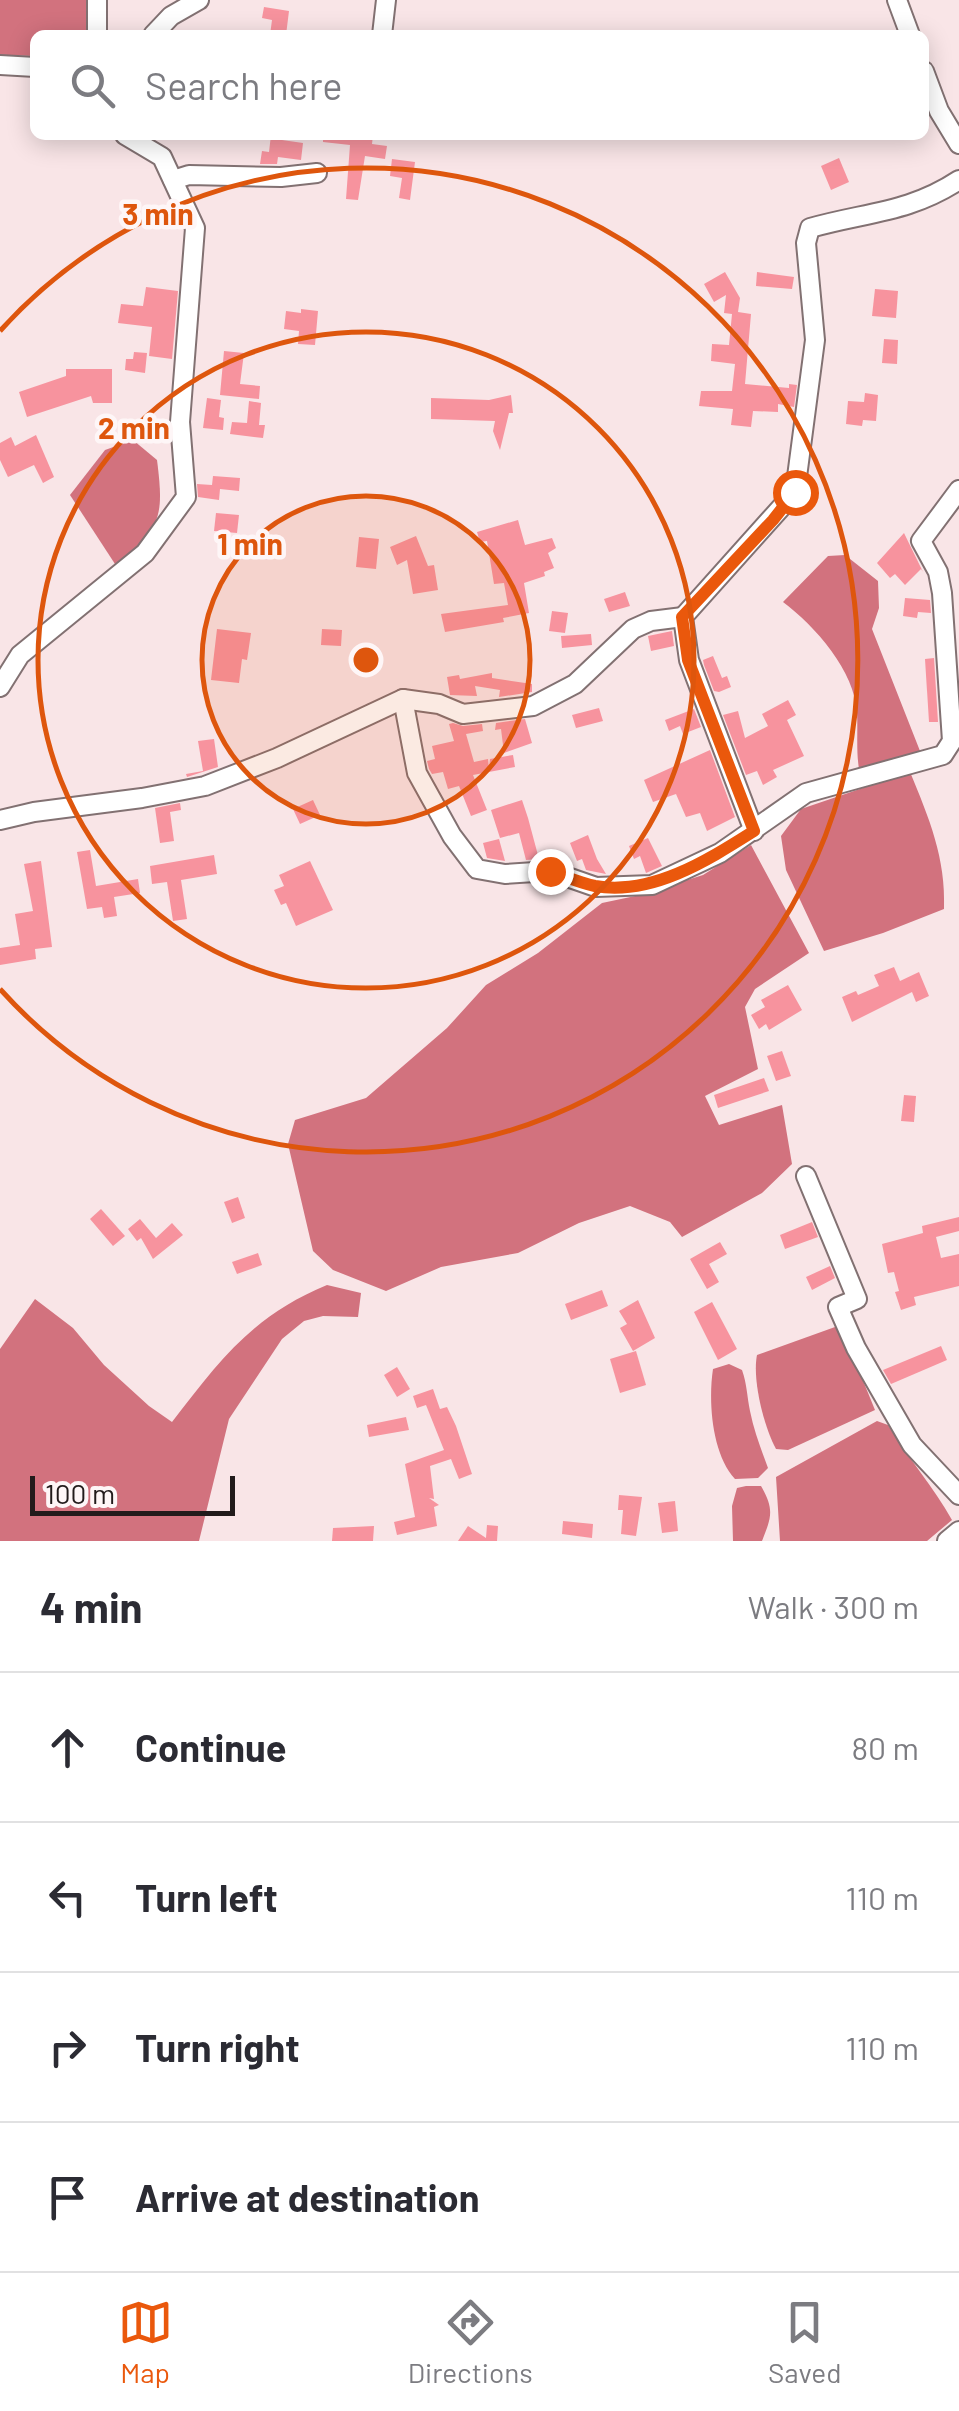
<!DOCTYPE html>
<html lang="en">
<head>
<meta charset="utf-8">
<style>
  :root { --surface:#fff; --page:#f2f2f3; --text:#2b2b33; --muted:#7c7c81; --line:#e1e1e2; --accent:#ea580c }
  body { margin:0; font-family:Barlow,sans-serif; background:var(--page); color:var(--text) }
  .scale { position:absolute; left:30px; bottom:25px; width:205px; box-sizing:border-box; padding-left:10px; border:5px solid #221b1b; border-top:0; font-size:28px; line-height:35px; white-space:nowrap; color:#221b1b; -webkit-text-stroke:8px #fef6f7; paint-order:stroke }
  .stop { position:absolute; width:30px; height:30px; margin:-22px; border:8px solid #ea580c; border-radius:50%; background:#fff }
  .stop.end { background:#ea580c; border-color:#fff; box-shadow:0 2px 10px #0008 }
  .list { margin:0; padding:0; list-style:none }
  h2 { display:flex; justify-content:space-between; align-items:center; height:130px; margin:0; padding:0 40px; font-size:42px }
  h2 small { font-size:32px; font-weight:400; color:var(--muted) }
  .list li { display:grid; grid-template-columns:65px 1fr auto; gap:30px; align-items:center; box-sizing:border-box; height:150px; padding:0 40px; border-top:2px solid var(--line) }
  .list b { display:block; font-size:38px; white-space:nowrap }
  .list em { font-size:32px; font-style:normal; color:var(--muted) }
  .icon { flex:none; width:55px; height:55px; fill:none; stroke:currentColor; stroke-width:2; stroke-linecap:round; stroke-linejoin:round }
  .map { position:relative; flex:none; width:959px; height:1541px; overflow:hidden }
  .search { position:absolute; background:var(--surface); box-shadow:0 5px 25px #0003; left:30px; right:30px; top:30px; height:110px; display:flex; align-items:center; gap:25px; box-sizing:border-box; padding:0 35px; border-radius:15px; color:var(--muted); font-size:38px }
  .sheet { height:730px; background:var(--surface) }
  nav { display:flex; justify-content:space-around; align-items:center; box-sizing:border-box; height:140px; border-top:2px solid var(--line); background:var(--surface); font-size:28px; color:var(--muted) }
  nav a { display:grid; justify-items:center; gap:5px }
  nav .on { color:var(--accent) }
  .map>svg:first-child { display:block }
  .water { fill:#d2727e }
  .building { fill:#f7939e }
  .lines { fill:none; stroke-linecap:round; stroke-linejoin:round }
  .minor-casing { stroke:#827172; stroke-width:22 }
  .minor { stroke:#fff; stroke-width:18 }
  .route { stroke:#ea580c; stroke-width:12 }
  .ring { fill:none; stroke:#de560d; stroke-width:5 }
  .centre { fill:#de560d; stroke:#fef6f7; stroke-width:5 }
  .ring-label { font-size:30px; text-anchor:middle; font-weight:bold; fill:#de560d; stroke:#fef6f7; stroke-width:9; stroke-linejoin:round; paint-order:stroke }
</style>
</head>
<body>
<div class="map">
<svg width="959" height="1541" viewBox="0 0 959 1541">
  <rect width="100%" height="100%" fill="#f9e5e7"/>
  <!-- water -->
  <g class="water">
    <path d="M0 0H89V35H35V56L0 55Z"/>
    <path d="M133 440 157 460C164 516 162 529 115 564L70 495 105 450Z"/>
    <path d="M845 555 878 581 879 608 872 629 920 751 859 769C856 750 858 732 857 713 855 671 815 626 783 602L828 556Z"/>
    <path d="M910 772C929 818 946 858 944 909L883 933 824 951 786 870 781 836 801 809Z"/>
    <path d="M751 845 809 953 755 989 745 1007 758 1069 705 1096 719 1125 782 1105 792 1164 762 1193 682 1237 670 1222 630 1206 579 1223 518 1253 441 1267 386 1291 333 1270 313 1251 288 1144 295 1120 366 1098 447 1028 486 985 538 953 602 903 640 895 703 875Z"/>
    <path d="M327 1285 361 1293 358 1317 323 1316 304 1321 282 1339 229 1419 199 1541H0V1349L35 1299 73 1328 104 1365 149 1406 172 1422C220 1360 252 1316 327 1285Z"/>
    <path d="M835 1327 844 1334 875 1410 788 1450 776 1449C764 1427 752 1380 757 1355Z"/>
    <path d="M729 1364 742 1370C747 1384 747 1397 750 1411 754 1431 761 1449 768 1468L758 1478 735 1479C712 1454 708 1402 713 1369Z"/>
    <path d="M877 1421 888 1425C908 1458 933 1486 952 1520L927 1541H780L776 1477Z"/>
    <path d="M746 1486H761C775 1510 771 1518 762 1541H733L732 1506 737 1488Z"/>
  </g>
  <!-- building -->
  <g class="building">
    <path d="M264 7 289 11 286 35H270L272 20 262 18Z"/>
    <path d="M271 135H283L282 140 303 143 301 160 278 157 277 164H260L262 151 269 152Z"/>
    <path d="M323 135H373L372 144 387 146 385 159 365 156 358 200 346 199 350 145 323 142Z"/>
    <path d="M839 158 849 182 831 190 821 166Z"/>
    <path d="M392 159 415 162 410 200 399 198 402 178 390 176Z"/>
    <path d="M725 272 740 298 738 312 751 314 745 384 789 388V384L797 385 794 407 778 404V412L753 411 751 427 731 425 733 409 699 406 701 391H732L735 364 711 361 712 344 729 345 732 314 724 313 726 295 714 302 704 284Z"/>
    <path d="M757 272 794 277 792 289 756 286Z"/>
    <path d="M146 287 178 291 172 359 149 356 152 327 118 323 121 304 143 306Z"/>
    <path d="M875 289 898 291 896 318 872 316Z"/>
    <path d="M301 309 318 311 315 345 298 344 299 331 284 329 286 311 301 313Z"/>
    <path d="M884 339 898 340 897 364 882 363Z"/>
    <path d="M224 351 244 353 240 384 260 386 259 399 220 395Z"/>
    <path d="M134 352 147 353 145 373 125 370 126 359H133Z"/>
    <path d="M66 369H112V403H93L91 396 27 417 19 392 66 376Z"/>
    <path d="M865 393 878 395 876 421 863 420 862 426 846 424 848 401 864 402Z"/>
    <path d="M511 395 513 413H509L500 450 493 431 495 421 431 419V398L489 400Z"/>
    <path d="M207 398 221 400 219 417 224 418 223 430 203 428Z"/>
    <path d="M249 401 261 403 259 425H265L263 438 230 434 232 422 247 423Z"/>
    <path d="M36 435 54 477 43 483 34 465 8 477 0 460V443L11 437 15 446Z"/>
    <path d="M213 476 240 478 239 491 220 489 219 500 198 497 197 484 212 485Z"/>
    <path d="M216 513 239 515 237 533 214 531Z"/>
    <path d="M518 520 525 545 552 538 556 548 548 553 554 568 544 572 545 576 524 583 529 613 503 618 504 622 445 632 441 614 508 605 504 583 494 584 487 541 480 542 477 532Z"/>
    <path d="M904 533 923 572 921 569 905 585 895 574 890 578 877 563Z"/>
    <path d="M416 536 428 566 434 565 438 590 413 594 407 560 397 565 390 547Z"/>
    <path d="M359 537 379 539 376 569 356 567Z"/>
    <path d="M625 592 630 606 609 612 604 599Z"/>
    <path d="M905 598 930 600 931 613 918 612 917 618 903 616Z"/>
    <path d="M552 611 568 613 565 633 549 631Z"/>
    <path d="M217 629 251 633 247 660 242 659 239 683 211 680Z"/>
    <path d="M322 629 342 630 341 646 321 645Z"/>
    <path d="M672 631 674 646 651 651 648 636Z"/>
    <path d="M591 634 592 645 562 648 561 636Z"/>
    <path d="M713 656 722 678 727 676 731 687 719 692 714 691 704 665 703 660Z"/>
    <path d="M934 658 938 722H929L925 659Z"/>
    <path d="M492 673V678L532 684V692L499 697 500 690 475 686 477 696 450 695 447 677 459 675 460 679Z"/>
    <path d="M788 700 796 715 787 720 804 756 773 770 777 777 763 785 757 771 746 775 723 715 738 711 745 738 768 726 762 714Z"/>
    <path d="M599 708 603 721 576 728 572 715Z"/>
    <path d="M694 709 701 727 683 734 680 726 669 731 665 720Z"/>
    <path d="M525 719 532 743 504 753 501 729 495 730 496 723Z"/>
    <path d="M453 723 463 726 482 724 483 731 466 734 474 762 488 759 489 768 490 759 513 755 515 767 473 775 487 810 471 816 459 786 448 789 443 772 432 774 429 769 427 761 435 759 432 746 454 741 449 724Z"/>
    <path d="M214 739 218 767 187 777 186 774 203 771 198 741Z"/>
    <path d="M710 750 735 817 707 831 700 813 686 817 676 794 653 802 644 780Z"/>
    <path d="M313 800 320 815 300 824 293 809Z"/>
    <path d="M522 800 528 818 539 859 526 860 519 833 500 838 491 810Z"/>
    <path d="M180 803 181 810 170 812 174 841 160 843 155 808Z"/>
    <path d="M588 835 597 859 606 874 586 870 582 859 577 861 570 843Z"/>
    <path d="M648 838 662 866 646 873 640 856 634 859 629 846Z"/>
    <path d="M499 839 505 861 487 858 483 843Z"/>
    <path d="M90 850 96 886 138 879 140 893 114 897 117 916 104 918 102 907 87 909 77 852Z"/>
    <path d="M214 855 217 874 181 880 187 919 173 921 167 882 152 884 150 866Z"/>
    <path d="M41 861 52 947 35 949 36 959 0 965V948L20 945 15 914 33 911 24 864Z"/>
    <path d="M310 861 333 910 296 926 286 903 281 905 274 890 284 886 279 875Z"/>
    <path d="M894 967 900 981 919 972 929 996 916 1002 912 992 852 1022 842 997 856 991 858 995 879 986 874 975Z"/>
    <path d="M788 985 802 1010 769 1030 766 1024 759 1029 751 1015 765 1007 761 1000Z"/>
    <path d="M782 1051 791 1076 776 1081 767 1056Z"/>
    <path d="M764 1078 769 1091 718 1108 714 1095Z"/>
    <path d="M904 1095 916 1096 914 1122 901 1121Z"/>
    <path d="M238 1197 245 1218 232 1223 224 1202Z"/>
    <path d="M101 1209 125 1236 113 1246 90 1219Z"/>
    <path d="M959 1217V1231L936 1237 941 1258 959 1254V1286L914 1297 916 1305 901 1310 895 1292 899 1291 894 1272 888 1273 882 1244 923 1233 922 1226Z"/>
    <path d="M140 1219 156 1238 172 1223 183 1235 153 1259 141 1238 137 1241 128 1229Z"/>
    <path d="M812 1222 818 1237 785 1249 780 1235Z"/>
    <path d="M720 1242 727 1254 709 1264 719 1282 707 1289 690 1259Z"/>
    <path d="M258 1253 262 1265 237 1274 232 1262Z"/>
    <path d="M830 1266 835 1278 812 1290 806 1277Z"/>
    <path d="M602 1290 608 1306 571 1320 565 1304Z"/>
    <path d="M638 1300 655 1338 633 1351 620 1328 627 1324 619 1311Z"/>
    <path d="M712 1302 737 1349 718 1360 694 1312Z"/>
    <path d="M941 1346 947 1360 891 1384 883 1370Z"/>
    <path d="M636 1351 646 1385 620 1393 610 1359Z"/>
    <path d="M397 1367 410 1389 397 1397 384 1375Z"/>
    <path d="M433 1389 440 1409 447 1407 456 1426 472 1474 459 1479 451 1459 430 1466 434 1499 429 1498 439 1505 434 1507 437 1526 397 1535 394 1522 415 1517 405 1464 444 1450 426 1405 417 1408 413 1396Z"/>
    <path d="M406 1417 409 1430 369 1437 367 1425Z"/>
    <path d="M619 1495 642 1497 636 1536 621 1534 623 1510H618Z"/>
    <path d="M675 1501 678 1531 662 1533 658 1503Z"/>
    <path d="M563 1521 593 1524 592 1538 562 1534Z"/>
    <path d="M487 1525 498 1526 497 1541H458L468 1526 486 1538Z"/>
    <path d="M374 1526 373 1541H332L333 1528Z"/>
  </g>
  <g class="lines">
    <defs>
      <g id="minor">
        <path d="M897 0 910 35"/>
        <path d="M97 35V0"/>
        <path d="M153 35 171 16 199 0"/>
        <path d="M382 35 386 0"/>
        <path d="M0 65 35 67"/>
        <path d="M924 71 939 111 959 144"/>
        <path d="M173 180 189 175 281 177 317 173"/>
        <path d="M0 687 20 655 145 553 186 497 180 422 195 228 162 157 125 135"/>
        <path d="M403 699 417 773 452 836 477 869 505 874 550 871 596 887 652 885 720 853 806 793 943 755 952 741 942 593 938 572 921 541 959 490"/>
        <path d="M0 820 34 812 142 798 205 786 277 758 403 699 439 704 463 714 533 706 575 684 633 629 651 621 683 617"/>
        <path d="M754 831 689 660 683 617 795 492 815 340 806 243 810 228C866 212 909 213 959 180"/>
        <path d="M806 1176 857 1299 838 1307 856 1348 912 1445 959 1495"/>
        <path d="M947 1541 959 1531"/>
      </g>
    </defs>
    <!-- minor casing -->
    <use href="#minor" class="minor-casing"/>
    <!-- minor -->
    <use href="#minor" class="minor"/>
  </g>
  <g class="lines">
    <!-- route -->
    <path class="route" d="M550 871C564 876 580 883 595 886 652 896 708 860 754 831L688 660 682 617 773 520 795 492"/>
  </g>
  <!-- distance rings -->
  <circle cx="366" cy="660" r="164" fill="#de560d" fill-opacity=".12"/>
  <g class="ring">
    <circle cx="366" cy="660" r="164"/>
    <circle cx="366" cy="660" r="328"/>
    <path d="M0 331A492 492 0 1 1 0 989"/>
  </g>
  <circle cx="366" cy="660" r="15" class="centre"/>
  <g class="ring-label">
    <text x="158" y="225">3 min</text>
    <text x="134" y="439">2 min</text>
    <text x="250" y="555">1 min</text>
  </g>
</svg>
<div class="scale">100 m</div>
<div class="stop" style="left:795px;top:492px"></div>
<div class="stop end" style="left:550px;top:871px"></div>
<div class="search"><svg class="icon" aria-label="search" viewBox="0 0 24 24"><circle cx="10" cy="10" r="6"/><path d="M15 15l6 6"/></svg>Search here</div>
</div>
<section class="sheet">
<h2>4 min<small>Walk · 300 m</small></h2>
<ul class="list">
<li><svg class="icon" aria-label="ahead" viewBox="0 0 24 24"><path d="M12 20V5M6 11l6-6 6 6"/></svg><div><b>Continue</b></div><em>80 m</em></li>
<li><svg class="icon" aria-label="left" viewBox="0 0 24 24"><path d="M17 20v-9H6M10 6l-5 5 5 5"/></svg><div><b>Turn left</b></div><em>110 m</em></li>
<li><svg class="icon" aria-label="right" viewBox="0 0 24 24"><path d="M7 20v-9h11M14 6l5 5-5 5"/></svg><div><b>Turn right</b></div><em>110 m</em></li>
<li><svg class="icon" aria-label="arrive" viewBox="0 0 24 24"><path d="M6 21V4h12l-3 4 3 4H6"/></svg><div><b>Arrive at destination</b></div></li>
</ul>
</section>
<nav>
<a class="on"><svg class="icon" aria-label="map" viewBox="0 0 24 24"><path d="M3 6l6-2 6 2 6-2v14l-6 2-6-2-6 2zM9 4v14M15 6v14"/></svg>Map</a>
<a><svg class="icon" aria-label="directions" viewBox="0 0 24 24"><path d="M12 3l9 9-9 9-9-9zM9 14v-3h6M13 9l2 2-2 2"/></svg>Directions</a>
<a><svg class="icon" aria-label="saved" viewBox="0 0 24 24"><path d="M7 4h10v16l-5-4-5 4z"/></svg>Saved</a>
</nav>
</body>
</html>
